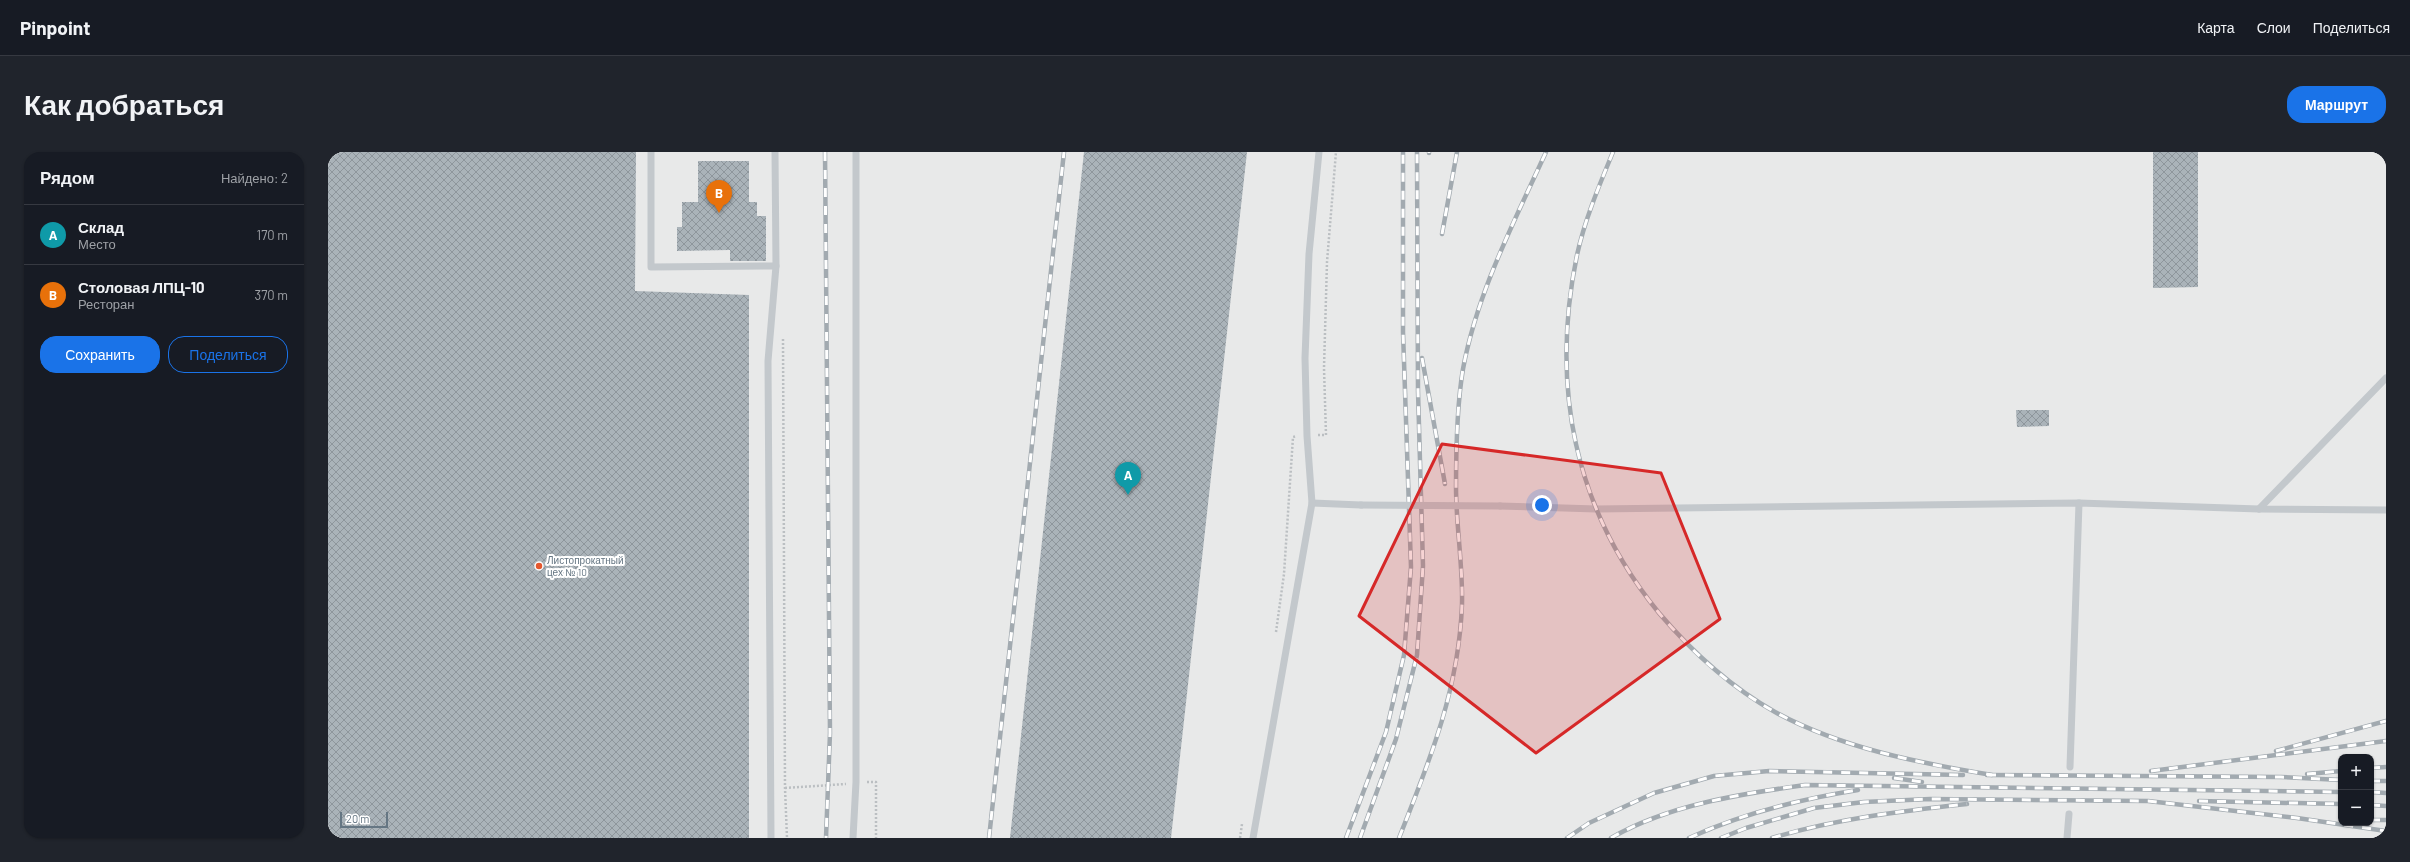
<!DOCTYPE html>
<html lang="ru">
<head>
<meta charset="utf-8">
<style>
  :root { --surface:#171b24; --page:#20242c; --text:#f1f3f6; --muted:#9ea1a6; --line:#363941; --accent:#1a73e8 }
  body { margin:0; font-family:Barlow,sans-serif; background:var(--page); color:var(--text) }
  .controls { position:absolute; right:12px; bottom:12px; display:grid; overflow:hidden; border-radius:8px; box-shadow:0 1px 3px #0004 }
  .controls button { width:36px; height:36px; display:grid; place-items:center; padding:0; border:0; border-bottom:1px solid var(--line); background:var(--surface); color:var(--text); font:20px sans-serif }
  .scale { position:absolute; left:12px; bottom:10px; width:48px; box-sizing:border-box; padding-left:4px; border:2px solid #657683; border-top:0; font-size:11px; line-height:14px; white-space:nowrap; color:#657683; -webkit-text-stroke:3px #fff; paint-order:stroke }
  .you { position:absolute; left:1214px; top:353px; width:14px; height:14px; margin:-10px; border:3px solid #fff; border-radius:50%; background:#1a73e8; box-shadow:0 0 0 6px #1a73e833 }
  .badge { display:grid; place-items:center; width:26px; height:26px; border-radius:50%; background:var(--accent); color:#fff; font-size:13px; font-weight:700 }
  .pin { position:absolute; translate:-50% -33px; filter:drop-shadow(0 1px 2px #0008) }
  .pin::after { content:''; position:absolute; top:21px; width:14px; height:12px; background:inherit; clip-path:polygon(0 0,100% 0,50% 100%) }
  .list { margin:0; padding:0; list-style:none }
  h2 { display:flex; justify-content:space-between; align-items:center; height:52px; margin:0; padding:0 16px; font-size:17px }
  h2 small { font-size:13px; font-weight:400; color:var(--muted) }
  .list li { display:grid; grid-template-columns:26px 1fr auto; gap:12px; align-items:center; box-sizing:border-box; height:60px; padding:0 16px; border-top:1px solid var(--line) }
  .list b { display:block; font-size:15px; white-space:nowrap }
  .list p { margin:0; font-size:13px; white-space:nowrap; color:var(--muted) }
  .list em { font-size:13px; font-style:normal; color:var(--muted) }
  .actions { display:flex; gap:8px; padding:12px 16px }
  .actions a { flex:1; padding:9px 0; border:1px solid var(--accent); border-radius:16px; text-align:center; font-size:14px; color:var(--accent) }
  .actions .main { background:var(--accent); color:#fff }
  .map { position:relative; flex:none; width:2058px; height:686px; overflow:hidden; border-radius:16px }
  header { display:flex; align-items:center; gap:24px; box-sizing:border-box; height:56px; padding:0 20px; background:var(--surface); border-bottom:1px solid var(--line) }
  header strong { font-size:19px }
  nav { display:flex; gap:22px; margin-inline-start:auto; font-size:14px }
  .intro { display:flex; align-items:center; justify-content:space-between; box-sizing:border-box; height:96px; padding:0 24px }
  h1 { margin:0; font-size:28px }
  .button { padding:10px 18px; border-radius:16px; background:var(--accent); color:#fff; font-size:14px; font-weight:700 }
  main { display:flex; gap:24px; padding:0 24px }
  aside { flex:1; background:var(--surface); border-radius:16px; box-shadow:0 1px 3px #0004 }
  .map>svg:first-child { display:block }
  .built { fill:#e8e9e9; fill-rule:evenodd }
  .building { fill:url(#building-cross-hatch) }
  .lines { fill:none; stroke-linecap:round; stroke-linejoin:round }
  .path { stroke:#bbbfc2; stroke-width:2.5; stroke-dasharray:2 2; stroke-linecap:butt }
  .lane { stroke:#c3c8cc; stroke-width:7 }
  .rail-casing { stroke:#a2aab0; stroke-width:4.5 }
  .rail { stroke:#fff; stroke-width:3; stroke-dasharray:9; stroke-linecap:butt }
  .lane-bridge { stroke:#c3c8cc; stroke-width:7 }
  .marked { fill:#d62828; fill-opacity:0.2; stroke:#d62828; stroke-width:3; stroke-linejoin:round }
  .poi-dot { fill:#e4572e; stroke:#fff; stroke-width:1.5 }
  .labels { text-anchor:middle; stroke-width:4; stroke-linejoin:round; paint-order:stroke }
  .poi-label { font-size:10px; fill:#657683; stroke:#fff; text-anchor:start }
</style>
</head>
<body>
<header>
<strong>Pinpoint</strong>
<nav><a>Карта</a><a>Слои</a><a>Поделиться</a></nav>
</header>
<div class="intro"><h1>Как добраться</h1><a class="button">Маршрут</a></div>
<main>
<aside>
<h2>Рядом<small>Найдено: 2</small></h2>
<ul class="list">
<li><span class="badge" style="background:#0f9aa8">A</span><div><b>Склад</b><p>Место</p></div><em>170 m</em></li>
<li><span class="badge" style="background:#e8710a">B</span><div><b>Столовая ЛПЦ-10</b><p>Ресторан</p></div><em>370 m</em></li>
</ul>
<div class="actions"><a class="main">Сохранить</a><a>Поделиться</a></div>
</aside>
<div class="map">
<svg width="2058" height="686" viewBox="0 0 2058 686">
  <defs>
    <pattern id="building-cross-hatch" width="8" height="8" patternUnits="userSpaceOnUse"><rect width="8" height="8" fill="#aab3b9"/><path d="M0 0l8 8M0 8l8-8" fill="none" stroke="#8e969c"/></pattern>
  </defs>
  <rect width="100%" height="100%" fill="#fafaf8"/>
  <!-- built -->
  <path class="built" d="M0 0H2058V686H0ZM2013 605H2043V671H2013Z"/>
  <!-- building -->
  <g class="building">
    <path d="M0 0H308L307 139 421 143V686H0Z"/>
    <path d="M756 0H919L843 686H682Z"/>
    <path d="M1825 0H1870V135L1825 136Z"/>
    <path d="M370 9H421V50H429V64H438V109H402V98L349 99V75H354V50H370Z"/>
    <path d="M1688 258H1721V274L1689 275Z"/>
  </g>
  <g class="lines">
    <!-- path -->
    <g class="path">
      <path d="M455 187 457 636 459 686"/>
      <path d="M990 283H998L996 216 999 110 1008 0"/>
      <path d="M948 480 956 422 965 285 969 284"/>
      <path d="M539 630H548V686"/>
      <path d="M457 636 518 632"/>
      <path d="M912 686 914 672"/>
    </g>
    <!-- lane -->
    <g class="lane">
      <path d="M323 0V115L448 114"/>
      <path d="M984 351 1033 353"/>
      <path d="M1172 354 1268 357 1751 351 1931 357 2058 358"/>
      <path d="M1931 357 2058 226"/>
      <path d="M1742 615 1751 351"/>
      <path d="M443 686 440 209 448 114 447 0"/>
      <path d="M525 686 528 630V0"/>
      <path d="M925 686 984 351 979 284 977 206 981 102 991 0"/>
      <path d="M1739 686 1741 662"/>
    </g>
    <defs>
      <g id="rail">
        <path d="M497 0 502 581 498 686"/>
        <path d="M1101 0V1"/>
        <path d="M1285 0C1271 34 1257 67 1249 103 1222 234 1246 357 1331 461 1365 501 1401 534 1447 560 1513 596 1591 611 1664 623"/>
        <path d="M1114 82 1129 0"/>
        <path d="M1094 206 1117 332"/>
        <path d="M1948 599 2058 569"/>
        <path d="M2043 616 2058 615"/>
        <path d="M1823 619 2058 589"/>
        <path d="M1979 622 2013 619"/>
        <path d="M1659 623 1953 625 2013 628"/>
        <path d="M1566 626 1594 630"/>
        <path d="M2043 629H2058"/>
        <path d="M2043 640 2058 641"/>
        <path d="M1871 649 2013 652"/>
        <path d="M2043 653 2058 654"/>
        <path d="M2043 668H2058"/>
        <path d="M661 686 736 0"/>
        <path d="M1018 686 1058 580 1076 503 1083 415 1075 180V0"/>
        <path d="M1032 686 1068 587 1089 503 1095 414 1090 239 1089 0"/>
        <path d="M1071 686C1102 608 1131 537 1134 452 1135 413 1128 374 1128 335 1128 299 1129 252 1135 217 1149 141 1186 70 1218 0"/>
        <path d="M1239 686 1261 671 1326 641 1386 624 1441 619 1635 623"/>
        <path d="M1283 686C1340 653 1412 642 1477 633L2013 640"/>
        <path d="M1361 686C1415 661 1473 647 1530 638"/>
        <path d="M1393 686 1418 676 1486 656 1536 650 1602 647 1820 649 1969 666 2058 679"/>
        <path d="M1444 686C1507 667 1573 659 1639 652"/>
      </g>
    </defs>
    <!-- rail casing -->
    <use href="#rail" class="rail-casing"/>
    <!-- rail -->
    <use href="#rail" class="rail"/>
    <!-- lane-bridge -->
    <path class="lane-bridge" d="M1033 353 1172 354"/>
  </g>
  <!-- marked area -->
  <path class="marked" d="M1114 292 1333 321 1392 467 1208 601 1031 464Z"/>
  <!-- markers -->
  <circle class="poi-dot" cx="211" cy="414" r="4"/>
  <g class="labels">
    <!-- poi labels -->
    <g class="poi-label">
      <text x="219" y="412">Листопрокатный<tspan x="219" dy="12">цех № 10</tspan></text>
    </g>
  </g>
</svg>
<div class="controls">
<button>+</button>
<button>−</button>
</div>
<div class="scale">20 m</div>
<div class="you"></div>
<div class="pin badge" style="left:800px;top:343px;background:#0f9aa8">A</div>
<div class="pin badge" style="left:391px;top:61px;background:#e8710a">B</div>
</div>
</main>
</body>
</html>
